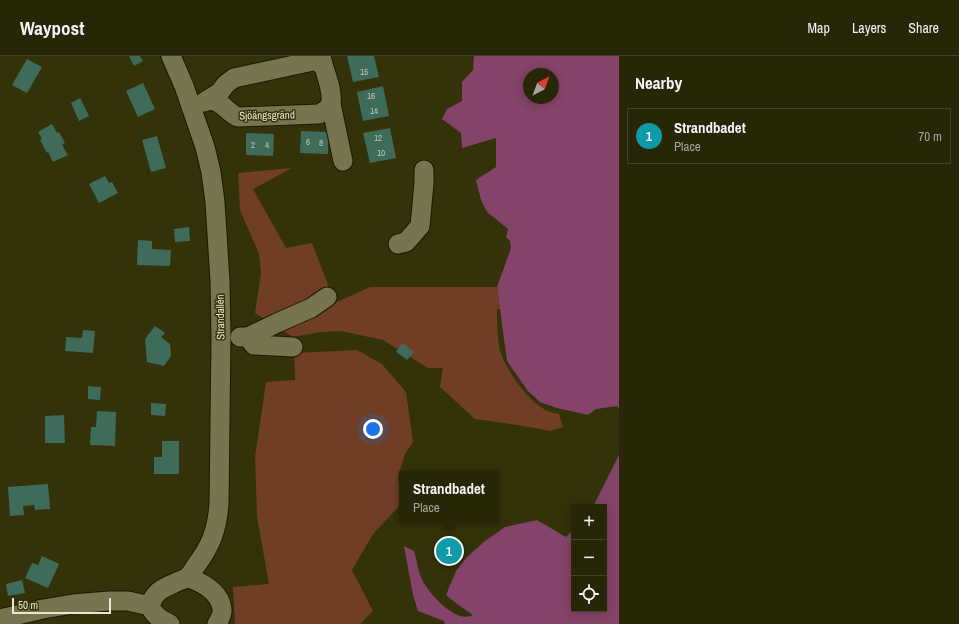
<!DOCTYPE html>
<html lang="en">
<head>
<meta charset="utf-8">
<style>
  :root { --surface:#272607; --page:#333215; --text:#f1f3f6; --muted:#a4a59b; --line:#434328; --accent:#1a73e8 }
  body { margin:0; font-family:"Archivo Narrow",sans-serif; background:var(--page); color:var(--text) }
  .controls { position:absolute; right:12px; bottom:12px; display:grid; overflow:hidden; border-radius:0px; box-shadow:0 2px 10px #0003 }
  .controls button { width:36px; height:36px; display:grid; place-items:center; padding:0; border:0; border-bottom:1px solid var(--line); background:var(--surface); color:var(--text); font:20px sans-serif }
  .compass { position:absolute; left:523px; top:12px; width:36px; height:36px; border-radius:50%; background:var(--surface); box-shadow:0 2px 10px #0003; rotate:41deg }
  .scale { position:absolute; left:12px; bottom:10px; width:99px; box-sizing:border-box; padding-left:4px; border:2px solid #e8e8d2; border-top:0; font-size:11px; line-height:14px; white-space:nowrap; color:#e8e8d2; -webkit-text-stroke:3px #343209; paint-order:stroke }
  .you { position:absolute; left:373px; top:373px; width:14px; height:14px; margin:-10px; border:3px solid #fff; border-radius:50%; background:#1a73e8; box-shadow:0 0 0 6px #1a73e833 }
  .badge { display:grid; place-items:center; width:26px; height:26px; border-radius:50%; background:var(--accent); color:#fff; font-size:13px; font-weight:700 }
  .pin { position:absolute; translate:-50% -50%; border:2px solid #fff; box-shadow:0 1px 4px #0006 }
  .popup { position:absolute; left:399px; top:415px; width:100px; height:52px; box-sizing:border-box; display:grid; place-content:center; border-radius:0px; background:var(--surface); filter:drop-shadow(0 1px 3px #0005); font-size:13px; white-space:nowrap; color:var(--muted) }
  .popup b { font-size:15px; color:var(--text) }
  .popup::after { content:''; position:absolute; left:50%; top:100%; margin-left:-8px; border:8px solid transparent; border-top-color:var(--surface) }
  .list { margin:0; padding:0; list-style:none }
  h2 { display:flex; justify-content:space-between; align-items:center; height:52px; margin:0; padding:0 16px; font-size:17px }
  h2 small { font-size:13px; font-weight:400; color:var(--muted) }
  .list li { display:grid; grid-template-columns:26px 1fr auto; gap:12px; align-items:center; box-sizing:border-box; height:56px; margin:0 8px 8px; padding:0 8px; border:1px solid var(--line); border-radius:0px }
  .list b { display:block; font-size:15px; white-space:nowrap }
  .list p { margin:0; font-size:13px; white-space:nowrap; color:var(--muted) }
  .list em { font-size:13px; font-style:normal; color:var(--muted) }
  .icon { flex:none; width:22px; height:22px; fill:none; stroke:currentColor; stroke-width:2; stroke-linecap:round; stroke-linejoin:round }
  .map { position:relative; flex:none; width:619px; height:568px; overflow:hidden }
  header { display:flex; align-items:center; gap:24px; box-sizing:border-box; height:56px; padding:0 20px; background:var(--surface); border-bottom:1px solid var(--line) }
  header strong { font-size:19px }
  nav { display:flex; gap:22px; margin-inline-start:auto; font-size:14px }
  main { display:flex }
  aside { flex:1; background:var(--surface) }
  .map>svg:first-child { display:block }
  .green { fill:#6f3e25 }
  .water { fill:#844368; fill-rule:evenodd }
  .building { fill:#3f6b5a }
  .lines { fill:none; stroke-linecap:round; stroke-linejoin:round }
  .minor-casing { stroke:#1b1900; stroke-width:21 }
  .minor { stroke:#77754d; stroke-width:19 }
  .labels { text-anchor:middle; stroke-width:3; stroke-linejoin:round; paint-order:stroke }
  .number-label { font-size:9px; fill:#bec9b4 }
  .street-label { font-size:11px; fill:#e8e8d2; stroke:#343209 }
</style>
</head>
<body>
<header>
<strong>Waypost</strong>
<nav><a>Map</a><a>Layers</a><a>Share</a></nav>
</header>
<main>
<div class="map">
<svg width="619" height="568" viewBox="0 0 619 568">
  <rect width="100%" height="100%" fill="#343209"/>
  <!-- green -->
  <g class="green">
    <path d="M292 112 253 133 286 192 312 187 335 247 370 231H497L500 253H497C497 265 497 278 499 290 503 310 524 340 541 351 546 355 552 357 559 358L563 371 550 375 524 370 475 363 440 331 443 312H428L383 284 341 275 321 276 293 281 255 257 261 217 259 198 240 154 238 117Z"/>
    <path d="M357 294 382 308 406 336 413 386 405 398 398 421 401 448 373 478 352 514 373 555 360 568H235L233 531 269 528 257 461 255 401 266 326 295 324 294 297Z"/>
  </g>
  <!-- water -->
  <g class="water">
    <path d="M474 0H619V353L617 350 596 353 588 359 557 352 540 346 528 335 507 305 497 231 511 192 510 185 506 181 508 173 487 156 481 144 476 124 496 111V82L462 92 461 77 442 63 447 53 462 45V26L473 14ZM529 18H553V42H529Z"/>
    <path d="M619 399V568H445L444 565 418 555 413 539 404 490 414 495C417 505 418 516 423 525 430 539 456 568 473 559L457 548 446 539 456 515 467 501 485 485 505 471 537 464 566 481 574 473V553H604V451H593Z"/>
  </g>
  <!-- building -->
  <g class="building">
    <path d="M129 0H140L143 5 134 10Z"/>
    <path d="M347 0H374L379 21 353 26Z"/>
    <path d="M27 3 42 11 27 37 12 29Z"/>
    <path d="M143 27 155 53 138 61 126 35Z"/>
    <path d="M383 30 389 60 363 65 357 36Z"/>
    <path d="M80 42 89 60 79 65 71 47Z"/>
    <path d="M52 68 57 77 59 76 65 87 62 89 68 99 53 106 48 96 47 97 40 84 42 83 38 76Z"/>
    <path d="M390 72 396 102 370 107 363 77Z"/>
    <path d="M301 75 328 76V98L300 97Z"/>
    <path d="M246 77 274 78 273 100 246 99Z"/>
    <path d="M157 80 166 112 151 116 142 84Z"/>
    <path d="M105 120 109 127 112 126 118 137 99 147 89 128Z"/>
    <path d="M189 171 190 185 175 186 174 173Z"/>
    <path d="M138 184 152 185V193L171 194 170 210 137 209Z"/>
    <path d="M155 270 165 277 161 281 170 288 171 300 164 310 147 306 145 283Z"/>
    <path d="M83 274 95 275 93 297 65 295 66 281 82 282Z"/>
    <path d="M402 287 414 296 407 304 396 296Z"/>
    <path d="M88 330 101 331 100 344 88 343Z"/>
    <path d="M151 347 166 348 165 360 151 359Z"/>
    <path d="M97 355 116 356 115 390 90 389 91 371H96Z"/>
    <path d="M64 359 65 387H45V360Z"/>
    <path d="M162 385H179V418H154V401H162Z"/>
    <path d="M48 428 50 453 35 454 34 449 23 450 24 459 10 460 8 431Z"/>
    <path d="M42 500 59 508 48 532 25 522 32 507 38 509Z"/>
    <path d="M22 524 25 537 8 540 6 528Z"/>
  </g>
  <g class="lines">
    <defs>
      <g id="minor">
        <path d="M321 0C324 16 333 31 331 48L343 105"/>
        <path d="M323 10 319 6 313 5 234 22 226 28 220 36 204 46C207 45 211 44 214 45 222 46 229 58 238 61L319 58 326 54 331 48"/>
        <path d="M398 188 406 186 420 170 424 127V114"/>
        <path d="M240 281H248L254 289 293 291"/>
        <path d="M248 281 277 267 311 252 327 241"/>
        <path d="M187 521C201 526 220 536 222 553 223 558 219 564 217 568"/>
        <path d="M150 550C153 559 161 564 170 568"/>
        <path d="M0 563 43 553 73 548 109 545H128L150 550C155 533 165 532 179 525 182 524 186 523 188 521 191 518 193 514 195 511 211 490 217 474 219 448L221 281 220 225 215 146 211 116 205 91 184 30 171 0"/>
      </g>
    </defs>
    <!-- minor casing -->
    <use href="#minor" class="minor-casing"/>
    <!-- minor -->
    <use href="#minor" class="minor"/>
  </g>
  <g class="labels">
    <!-- number labels -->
    <g class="number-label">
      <text x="364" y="19">15</text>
      <text x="371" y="43">16</text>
      <text x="374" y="58">14</text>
      <text x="378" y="85">12</text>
      <text x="308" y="89">6</text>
      <text x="321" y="90">8</text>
      <text x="253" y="92">2</text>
      <text x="267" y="92">4</text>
      <text x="381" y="100">10</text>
    </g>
    <!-- street labels -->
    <g class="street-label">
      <text transform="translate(267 59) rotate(-1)" y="4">Sjöängsgränd</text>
      <text transform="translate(220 261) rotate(-91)" y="4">Strandallén</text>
    </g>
  </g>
</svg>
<div class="controls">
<button>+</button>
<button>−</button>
<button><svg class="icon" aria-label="locate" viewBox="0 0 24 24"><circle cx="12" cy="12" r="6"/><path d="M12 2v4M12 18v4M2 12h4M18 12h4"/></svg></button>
</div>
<svg class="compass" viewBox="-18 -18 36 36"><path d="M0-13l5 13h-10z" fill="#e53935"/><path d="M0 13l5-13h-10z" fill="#a4a59b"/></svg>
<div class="scale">50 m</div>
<div class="you"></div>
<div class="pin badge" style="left:449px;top:495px;background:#0f9aa8">1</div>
<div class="popup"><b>Strandbadet</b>Place</div>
</div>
<aside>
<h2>Nearby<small></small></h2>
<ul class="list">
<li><span class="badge" style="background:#0f9aa8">1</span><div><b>Strandbadet</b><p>Place</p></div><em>70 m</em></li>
</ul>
</aside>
</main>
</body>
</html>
